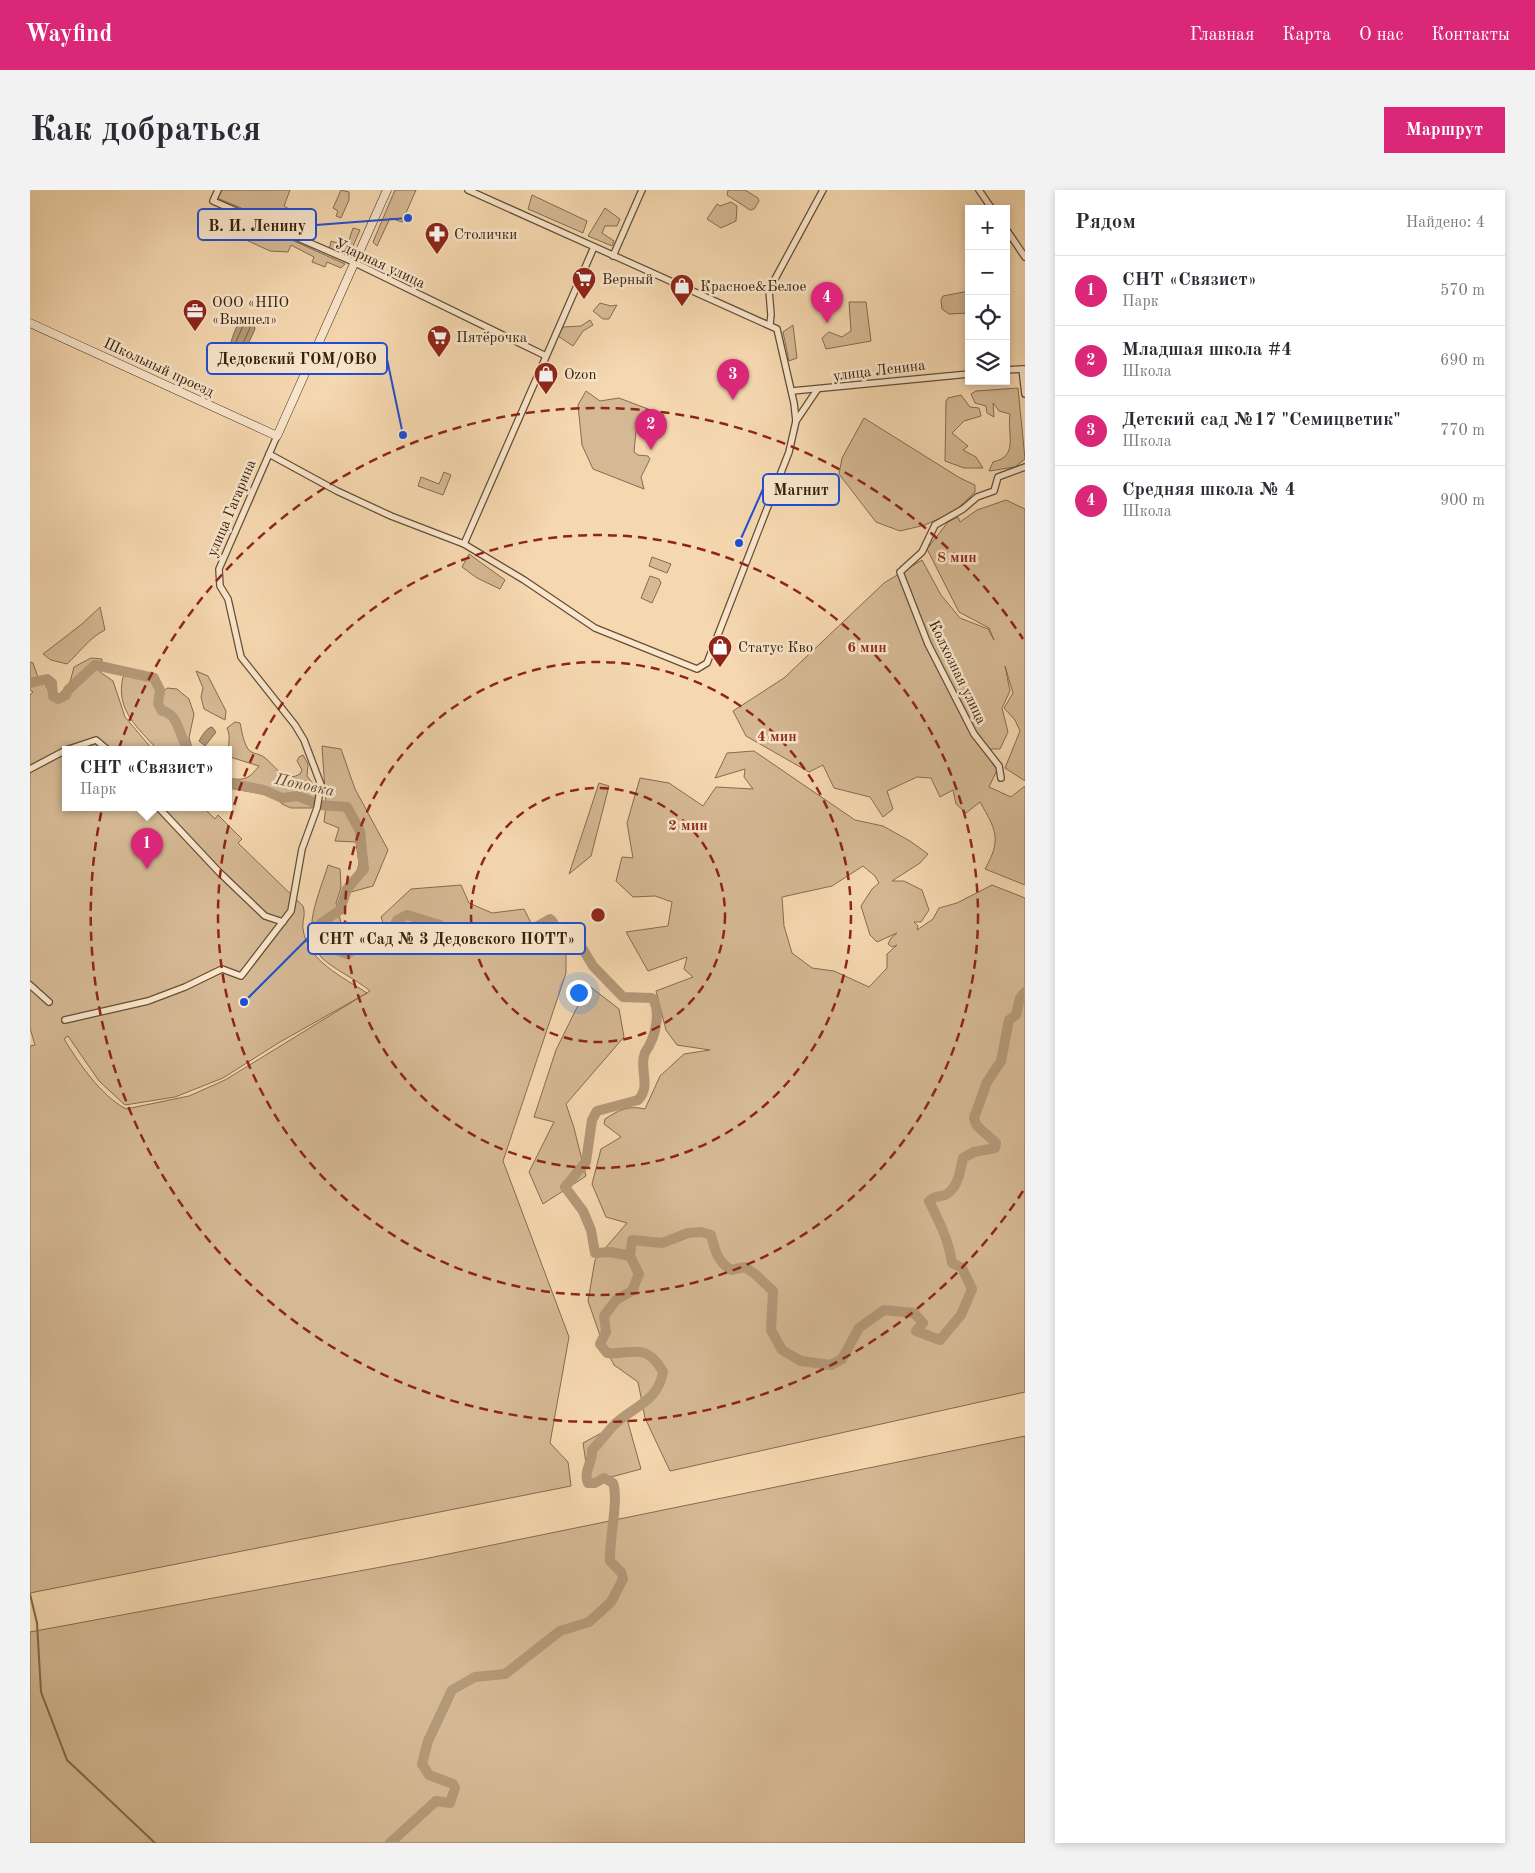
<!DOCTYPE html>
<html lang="ru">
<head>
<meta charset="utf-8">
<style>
  :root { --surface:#fff; --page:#f2f2f3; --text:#2b2b33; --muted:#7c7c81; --line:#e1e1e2; --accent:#db2777 }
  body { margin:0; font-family:"Old Standard TT",serif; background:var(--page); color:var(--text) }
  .controls { position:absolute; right:15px; top:15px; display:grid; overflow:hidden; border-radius:0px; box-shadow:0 2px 8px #0003 }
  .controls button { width:45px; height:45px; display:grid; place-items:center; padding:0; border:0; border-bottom:1px solid var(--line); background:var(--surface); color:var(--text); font:25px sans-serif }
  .you { position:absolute; left:548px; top:802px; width:18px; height:18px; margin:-12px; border:4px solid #fff; border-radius:50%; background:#1a73e8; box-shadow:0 0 0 8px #1a73e833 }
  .badge { display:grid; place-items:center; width:32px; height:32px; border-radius:50%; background:var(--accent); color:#fff; font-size:16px; font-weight:700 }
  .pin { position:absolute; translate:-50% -41px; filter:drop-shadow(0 1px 2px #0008) }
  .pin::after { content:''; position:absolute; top:26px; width:18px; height:15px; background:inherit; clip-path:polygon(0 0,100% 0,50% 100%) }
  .popup { position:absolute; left:32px; top:556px; width:170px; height:65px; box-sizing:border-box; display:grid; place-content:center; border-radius:0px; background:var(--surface); filter:drop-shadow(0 1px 4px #0005); font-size:16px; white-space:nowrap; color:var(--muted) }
  .popup b { font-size:19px; color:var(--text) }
  .popup::after { content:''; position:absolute; left:50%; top:100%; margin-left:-10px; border:10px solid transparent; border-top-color:var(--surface) }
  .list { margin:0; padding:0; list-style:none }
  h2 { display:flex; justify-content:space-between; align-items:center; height:65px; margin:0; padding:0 20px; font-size:21px }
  h2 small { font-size:16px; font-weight:400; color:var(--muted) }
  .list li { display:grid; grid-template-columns:32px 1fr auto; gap:15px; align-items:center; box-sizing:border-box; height:70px; padding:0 20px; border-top:1px solid var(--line) }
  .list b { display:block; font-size:19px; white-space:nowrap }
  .list p { margin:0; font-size:16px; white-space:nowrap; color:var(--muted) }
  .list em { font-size:16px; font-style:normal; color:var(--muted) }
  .icon { flex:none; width:28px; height:28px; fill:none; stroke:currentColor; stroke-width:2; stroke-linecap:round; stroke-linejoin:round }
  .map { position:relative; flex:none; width:995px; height:1653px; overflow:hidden; border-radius:0px }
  header { display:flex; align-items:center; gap:30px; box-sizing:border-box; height:70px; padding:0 25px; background:var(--accent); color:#fff }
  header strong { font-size:24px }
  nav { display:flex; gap:28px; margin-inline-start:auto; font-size:18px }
  .intro { display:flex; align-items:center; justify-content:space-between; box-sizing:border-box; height:120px; padding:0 30px }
  h1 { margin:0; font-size:35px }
  .button { padding:12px 22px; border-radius:0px; background:var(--accent); color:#fff; font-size:18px; font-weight:700 }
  main { display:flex; gap:30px; padding:0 30px }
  aside { flex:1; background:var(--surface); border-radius:0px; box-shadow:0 2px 8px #0003 }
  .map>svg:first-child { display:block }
  .green { fill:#d5b994; stroke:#856c50; fill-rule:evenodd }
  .water { fill:#b49978; stroke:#81694c }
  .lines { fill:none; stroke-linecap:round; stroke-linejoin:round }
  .shore { stroke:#745c42; stroke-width:1 }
  .stream { stroke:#81694c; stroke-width:2 }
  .river { stroke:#b49978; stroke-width:10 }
  .street-casing { stroke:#654e34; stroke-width:8 }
  .secondary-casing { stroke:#35200b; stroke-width:9 }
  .street { stroke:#f9e6cc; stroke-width:5.5 }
  .secondary { stroke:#f9e6cc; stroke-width:8 }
  .ring { fill:none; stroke:#8f2418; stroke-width:2.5; stroke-dasharray:9 6 }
  .labels { text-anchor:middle; stroke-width:5; stroke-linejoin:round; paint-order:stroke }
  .poi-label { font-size:15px; fill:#35200b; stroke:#f9e6cc; text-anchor:start }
  .street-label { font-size:15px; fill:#35200b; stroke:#f9e6cc }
  .water-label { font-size:16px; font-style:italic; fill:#614a31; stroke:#f9e6cc }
  .centre { fill:#8f2418; stroke:#f9e6cc; stroke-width:2.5 }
  .ring-label { font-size:15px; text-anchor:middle; font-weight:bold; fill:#8f2418; stroke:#f9e6cc; stroke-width:5; stroke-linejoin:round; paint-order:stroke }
  .leader { fill:none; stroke:#1d4ed8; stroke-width:2 }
  .callout-dot { fill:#1d4ed8; stroke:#f9e6cc; stroke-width:2 }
  .callout { fill:#f9e6cc; stroke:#1d4ed8; stroke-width:2 }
  .callout-label { font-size:16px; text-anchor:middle; font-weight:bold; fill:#35200b }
</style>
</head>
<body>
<header>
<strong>Wayfind</strong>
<nav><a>Главная</a><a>Карта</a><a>О нас</a><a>Контакты</a></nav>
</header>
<div class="intro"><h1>Как добраться</h1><a class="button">Маршрут</a></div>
<main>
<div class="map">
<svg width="995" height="1653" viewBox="0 0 995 1653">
  <rect width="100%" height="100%" fill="#f6d8b0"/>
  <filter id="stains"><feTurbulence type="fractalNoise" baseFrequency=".004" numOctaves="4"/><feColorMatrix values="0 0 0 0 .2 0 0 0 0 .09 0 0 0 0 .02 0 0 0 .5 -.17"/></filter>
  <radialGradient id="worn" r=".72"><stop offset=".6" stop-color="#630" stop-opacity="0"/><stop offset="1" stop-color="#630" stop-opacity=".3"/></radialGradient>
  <!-- green -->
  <g class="green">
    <path d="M191 0H260L254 16 264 22 257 37 187 8Z"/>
    <path d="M311 0 319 2V10L311 28 306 26 308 21 303 18Z"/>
    <path d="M365 0H386L372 32 360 28 347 56 343 52Z"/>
    <path d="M698 0H715L728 8 729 11 724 19 720 20 697 5Z"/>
    <path d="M502 5 557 31 553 43 498 19Z"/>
    <path d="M701 12 707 16 706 31 691 38 677 29 687 14 690 16Z"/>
    <path d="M190 17 204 24 315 74 311 78 297 72 295 77 282 72 284 67 261 55 258 62 240 61 188 37 197 29Z"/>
    <path d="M575 18 590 29 587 36H575L572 43 584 51 582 56 558 46Z"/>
    <path d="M323 38 330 40 320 63 316 66 299 60 301 51 317 56Z"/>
    <path d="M939 101V123L919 124 912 119 911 110 913 106Z"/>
    <path d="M819 112H836L841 151 796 159 792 148 799 142 812 147 821 141Z"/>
    <path d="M570 113 581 116 587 115 579 129H573L563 121Z"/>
    <path d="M560 130 563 135 553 141 543 156 528 146 533 137 551 136Z"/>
    <path d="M763 135 767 168 759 171 753 142Z"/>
    <path d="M988 198 995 269 985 277 959 281 963 272C989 266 977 245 980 224L969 221 963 213 964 227 957 223 956 216 945 213 941 204 946 201Z"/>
    <path d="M556 201 570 211 589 208 634 225 626 242 614 225 606 242 604 262 608 265 618 266 620 269 611 287 614 299 563 279 552 255 548 215Z"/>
    <path d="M931 205 940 217 949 218 951 226 934 231 922 243 938 256 933 260 946 267 953 278H934L915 271 916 211 918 208Z"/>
    <path d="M834 228 930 288 945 295V302L924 322 895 335 870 341 846 332 809 284 812 268Z"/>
    <path d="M414 282 421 285 413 305 388 296 391 287 409 294Z"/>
    <path d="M976 310 995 319V591L975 578 990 541 985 530 974 518 983 503 975 476 980 501 972 518 978 542 970 559H957V565L967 580 959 597 981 607 995 596V695L955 679C972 649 966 640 950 612L936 623 926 614 923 600 910 607 901 588 887 587 857 601 863 619 853 627 840 607 804 598 793 575 779 582 716 546 703 521 754 488 854 393 892 370 911 405 930 428 958 439 964 450 959 438 929 422 897 359 918 332 928 327 930 332 947 320Z"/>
    <path d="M439 364 475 390 470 399 447 388 432 377Z"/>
    <path d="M622 367 641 374 637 383 619 376Z"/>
    <path d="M620 386 629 389 631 393 622 413 611 408Z"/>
    <path d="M70 417 75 440C59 448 50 462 37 474L21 470 13 464 52 434Z"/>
    <path d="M61 468 72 469 70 482 83 491 95 527 123 560H36V618H174L185 629 188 625 212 649 208 653 273 716C276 725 272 731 273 739 277 771 313 787 337 803L250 852 193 888 145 907 95 915 69 891 38 846 34 849C49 873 70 905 96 919L159 906 195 890 340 801C326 789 306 781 292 768 269 743 290 703 298 675L310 679 311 698 306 713 311 733 325 743 336 757 350 754 357 744 351 727 381 699 431 695 439 713 462 723 494 719 506 743 536 758V783L473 971 539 1147 520 1253 538 1272 541 1296 0 1403V856L5 855 0 838V505L3 502 0 500V472L3 473 9 490 14 491 21 506H28L40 492 44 477Z"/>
    <path d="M166 481 178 486 196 521 195 530 174 519 171 507 173 498Z"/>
    <path d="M98 484C105 483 114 489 122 490L127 499 133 502 137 498 147 499 159 509 164 524 159 548 163 560H128C108 538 85 520 93 487Z"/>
    <path d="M205 532 210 533C212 542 213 551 218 559 223 565 230 563 235 568 246 576 254 594 270 584L272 580 267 571 269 567 273 565 278 574 277 586 283 594 287 608 282 618H261L252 614 244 606 198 598V588C214 591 219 589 229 576L200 567C196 557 202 548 197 538Z"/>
    <path d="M292 556 311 559 325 599 358 660 343 696 321 702 329 674 326 652 305 651 309 638 294 632 296 615Z"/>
    <path d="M724 561 825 630 853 636 880 651 898 664 890 673 862 691H874L892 700 899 720 891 732H884L888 736 887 740 903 729 909 718 927 713 962 695 995 708V1202L640 1281 615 1228 608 1192 584 1175 572 1151 558 1111 565 1070 597 1033 576 1027 562 994 571 959 591 947 574 934 575 929C589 920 598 915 615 919L630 886 654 864 680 860 647 855 636 840 626 801 663 787 654 779 657 767 618 781 596 742 638 736 642 712 625 706 603 707 586 691 592 667 603 668 597 633 610 588 639 593 673 616 686 597 723 599 714 587 715 579 685 588 697 563ZM833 676 845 686 849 693 842 699 831 716 840 745 847 752 867 743 861 748 858 754 862 757 867 755 857 764V778L839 797 804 781 782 778 762 763 754 736 752 707 802 696Z"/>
    <path d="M569 593 579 596 561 666 539 684Z"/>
    <path d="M558 795 589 819 594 847 536 914 544 938 556 986 513 1014 499 982 524 932 504 927 526 860Z"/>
    <path d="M597 1229 611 1279 559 1293 553 1253Z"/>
    <path d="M995 1246V1653H0V1442L394 1369Z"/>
  </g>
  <!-- water -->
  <g class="water">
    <path d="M214 126 223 129 225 139 214 163 209 165 200 161C199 153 208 130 214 126Z"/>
    <path d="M182 537 186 542 175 556 169 551C172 546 176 538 182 537Z"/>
  </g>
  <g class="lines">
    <!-- shore -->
    <path class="shore" d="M215 132 220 133V138L211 158 208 159 205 155Z"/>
    <!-- stream -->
    <path class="stream" d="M0 1404 7 1433 11 1502 37 1570 125 1653"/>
    <!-- river -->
    <g class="river">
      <path d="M0 493 17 489 22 493 23 506 28 509 36 505 38 500 65 475 124 488 130 500 128 514 132 521C149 523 149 548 159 560"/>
      <path d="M198 593 234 600 252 608 268 606 290 615 317 617 330 641 334 679 317 699 310 720 290 734C293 752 300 759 317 764L330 756 334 748 361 743 367 730 377 725 410 735 425 748 447 756 470 754 488 747 520 729C525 733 523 735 526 740 531 748 541 754 551 756L563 776 593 807 622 808C631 820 626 843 619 856 617 860 615 861 614 866 610 881 621 897 608 910L567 921 562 930 556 972 535 997 553 1021 561 1040 565 1063 581 1062 600 1066"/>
      <path d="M360 1653 406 1611 420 1613 425 1598 423 1594 399 1585 392 1574 398 1551 422 1500 445 1487 475 1484 530 1441 559 1432 581 1412 593 1389 591 1382 580 1371C579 1349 589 1310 583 1293L574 1288 565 1293H558C553 1280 563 1273 562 1260 570 1252 578 1241 586 1233 605 1216 628 1211 633 1182 616 1151 602 1165 577 1163L570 1154 576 1142 574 1126 586 1110 602 1101 609 1084 600 1066 602 1050 632 1053 658 1043 671 1042 681 1045C685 1060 687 1071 701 1080L715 1077 725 1084 743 1101 741 1140 752 1160 771 1171 801 1175 812 1169 829 1138 854 1120 884 1123 893 1133 886 1141 910 1150 931 1125 942 1099 932 1078 922 1073C919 1051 909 1031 899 1011 904 1006 909 1007 915 1005 928 999 930 981 933 968L944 962 965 958 966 953 947 936 944 928 957 892 971 871 979 830 986 825 990 808 995 802"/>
    </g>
    <defs>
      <g id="street">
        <path d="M188 0 183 11 319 70 516 166"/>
        <path d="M949 0 962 19"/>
        <path d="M976 39 995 67"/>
        <path d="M583 66 612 0"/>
        <path d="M740 134 741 125 739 100 793 0"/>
        <path d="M992 179 995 204"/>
        <path d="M976 180 994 179"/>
        <path d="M762 201 939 184"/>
        <path d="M766 231 787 200"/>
        <path d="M239 264 307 301 361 326 434 354 494 390 565 438 667 479 677 473 759 262 766 231 764 213 747 139 438 0"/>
        <path d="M434 354 564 57"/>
        <path d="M36 560 66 550 78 560"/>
        <path d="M0 579 36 560"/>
        <path d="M971 588 969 576 944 544 898 454 870 382 892 362 905 335 933 319 947 307 964 301 968 287 995 277"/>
        <path d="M129 618 189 682 235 726 253 732"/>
        <path d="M0 795 19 812"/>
        <path d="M35 830 118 811 155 797 192 779 211 786 261 721 272 659 287 618 291 595 274 550 265 535 211 467 198 409 190 396 189 379 247 246"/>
      </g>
      <path id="secondary" d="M0 133 247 246 357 0"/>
    </defs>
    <!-- street casing -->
    <use href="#street" class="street-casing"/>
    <!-- secondary casing -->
    <use href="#secondary" class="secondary-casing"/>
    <!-- street -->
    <use href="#street" class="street"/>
    <!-- secondary -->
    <use href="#secondary" class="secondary"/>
  </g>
  <!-- distance rings -->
  <g class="ring">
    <circle cx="568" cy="725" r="127"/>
    <circle cx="568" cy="725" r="253"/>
    <circle cx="568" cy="725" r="380"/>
    <path d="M993 1001A507 507 0 1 1 993 449"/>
  </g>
  <!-- icons -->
  <defs>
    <symbol id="pharmacy-pin" viewBox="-11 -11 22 30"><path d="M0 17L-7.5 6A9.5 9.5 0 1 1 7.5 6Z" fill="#8f2418" stroke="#f9e6cc"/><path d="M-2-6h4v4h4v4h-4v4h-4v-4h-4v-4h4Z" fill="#fff"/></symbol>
    <symbol id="supermarket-pin" viewBox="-11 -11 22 30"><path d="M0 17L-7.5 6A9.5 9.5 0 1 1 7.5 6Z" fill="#8f2418" stroke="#f9e6cc"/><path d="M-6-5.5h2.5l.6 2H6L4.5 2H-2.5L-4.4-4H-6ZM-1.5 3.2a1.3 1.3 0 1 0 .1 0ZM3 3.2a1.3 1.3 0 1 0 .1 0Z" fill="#fff"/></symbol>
    <symbol id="shop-pin" viewBox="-11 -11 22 30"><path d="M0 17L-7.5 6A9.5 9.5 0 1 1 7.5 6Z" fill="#8f2418" stroke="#f9e6cc"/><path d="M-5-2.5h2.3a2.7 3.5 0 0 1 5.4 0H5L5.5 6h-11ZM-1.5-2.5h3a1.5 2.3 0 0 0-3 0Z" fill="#fff"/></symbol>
    <symbol id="office-pin" viewBox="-11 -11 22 30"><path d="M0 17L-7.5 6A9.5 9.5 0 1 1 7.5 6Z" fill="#8f2418" stroke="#f9e6cc"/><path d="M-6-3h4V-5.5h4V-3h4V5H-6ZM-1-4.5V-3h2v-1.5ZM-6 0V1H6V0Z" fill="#fff"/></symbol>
  </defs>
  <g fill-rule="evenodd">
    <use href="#pharmacy-pin" x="393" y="30" width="28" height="38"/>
    <use href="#supermarket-pin" x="540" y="75" width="28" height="38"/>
    <use href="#shop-pin" x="638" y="82" width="28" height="38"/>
    <use href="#office-pin" x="151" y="107" width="28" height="38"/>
    <use href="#supermarket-pin" x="395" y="133" width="28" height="38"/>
    <use href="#shop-pin" x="502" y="170" width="28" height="38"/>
    <use href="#shop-pin" x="676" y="443" width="28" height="38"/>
  </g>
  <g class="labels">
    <!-- poi labels -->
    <g class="poi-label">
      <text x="424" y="49">Столички</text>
      <text x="572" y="94">Верный</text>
      <text x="670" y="101">Красное&amp;Белое</text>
      <text x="182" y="117">ООО «НПО<tspan x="182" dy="17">«Вымпел»</tspan></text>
      <text x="426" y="152">Пятёрочка</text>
      <text x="534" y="189">Ozon</text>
      <text x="708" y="462">Статус Кво</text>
    </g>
    <!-- street labels -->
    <g class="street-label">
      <text transform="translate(350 73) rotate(25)" y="5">Ударная улица</text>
      <text transform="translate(129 177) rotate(25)" y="5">Школьный проезд</text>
      <text transform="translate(849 180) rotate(-7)" y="5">улица Ленина</text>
      <text transform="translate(201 318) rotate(-67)" y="5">улица Гагарина</text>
      <text transform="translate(928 482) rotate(64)" y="5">Колхозная улица</text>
    </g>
    <!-- water labels -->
    <g class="water-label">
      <text transform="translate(275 594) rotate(12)" y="6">Поповка</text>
    </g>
  </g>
  <circle cx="568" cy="725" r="8" class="centre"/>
  <g class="ring-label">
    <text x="927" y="372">8 мин</text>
    <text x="837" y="462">6 мин</text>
    <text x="747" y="551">4 мин</text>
    <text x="658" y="640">2 мин</text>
  </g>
  <!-- callouts -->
  <path class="leader" d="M378 28L286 35M373 245L357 169M709 353L733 299M214 812L278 748"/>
  <g class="callout-dot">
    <circle cx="378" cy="28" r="5"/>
    <circle cx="373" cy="245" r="5"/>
    <circle cx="709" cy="353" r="5"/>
    <circle cx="214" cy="812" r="5"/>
  </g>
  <g class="callout">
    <rect x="168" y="19" width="118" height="31" rx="5"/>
    <rect x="177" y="153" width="180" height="31" rx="5"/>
    <rect x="733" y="284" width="76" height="31" rx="5"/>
    <rect x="278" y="733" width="277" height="31" rx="5"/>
  </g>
  <g class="callout-label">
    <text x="227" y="41">В. И. Ленину</text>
    <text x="267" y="174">Дедовский ГОМ/ОВО</text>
    <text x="771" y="305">Магнит</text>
    <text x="417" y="754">СНТ «Сад № 3 Дедовского ПОТТ»</text>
  </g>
  <rect width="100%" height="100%" filter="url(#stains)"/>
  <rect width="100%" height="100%" fill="url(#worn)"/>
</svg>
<div class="controls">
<button>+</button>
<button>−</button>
<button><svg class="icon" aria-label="locate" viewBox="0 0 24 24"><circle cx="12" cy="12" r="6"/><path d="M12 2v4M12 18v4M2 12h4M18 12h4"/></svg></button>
<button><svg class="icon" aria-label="layers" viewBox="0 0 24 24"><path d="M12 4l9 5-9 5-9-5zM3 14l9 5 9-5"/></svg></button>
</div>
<div class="you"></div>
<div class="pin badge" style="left:117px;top:679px">1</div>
<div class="popup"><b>СНТ «Связист»</b>Парк</div>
<div class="pin badge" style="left:621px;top:260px">2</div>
<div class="pin badge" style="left:703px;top:210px">3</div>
<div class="pin badge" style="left:797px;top:133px">4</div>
</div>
<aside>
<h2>Рядом<small>Найдено: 4</small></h2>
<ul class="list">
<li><span class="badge">1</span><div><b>СНТ «Связист»</b><p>Парк</p></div><em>570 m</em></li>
<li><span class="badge">2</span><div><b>Младшая школа #4</b><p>Школа</p></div><em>690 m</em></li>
<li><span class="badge">3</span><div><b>Детский сад №17 &quot;Семицветик&quot;</b><p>Школа</p></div><em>770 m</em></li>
<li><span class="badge">4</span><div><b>Средняя школа № 4</b><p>Школа</p></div><em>900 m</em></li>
</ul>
</aside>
</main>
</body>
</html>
